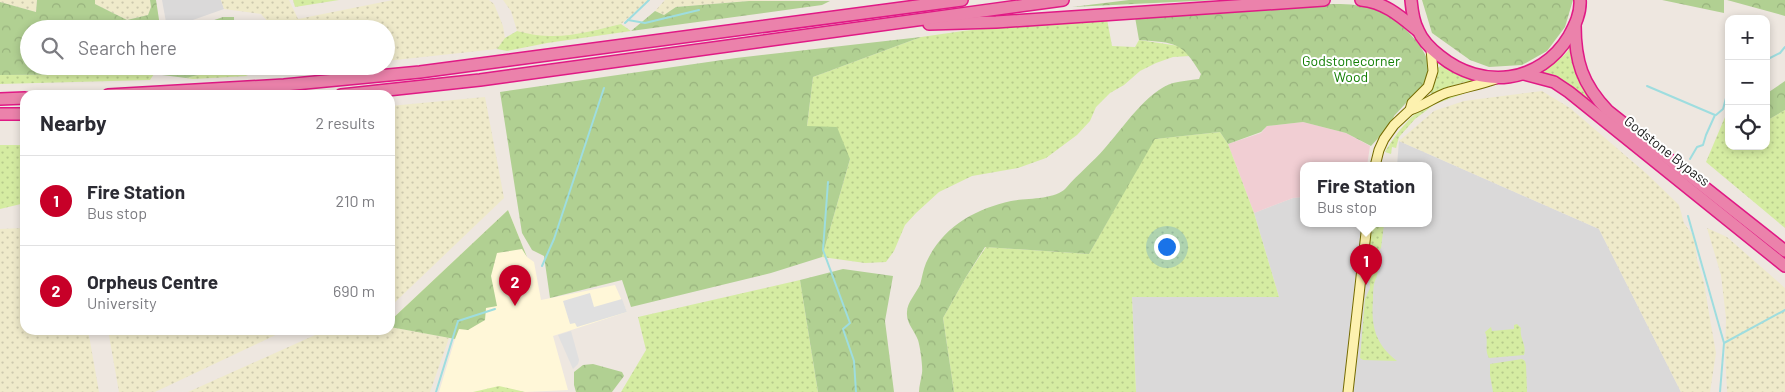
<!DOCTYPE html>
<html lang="en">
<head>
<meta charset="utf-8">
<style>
  :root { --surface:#fff; --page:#f2f2f3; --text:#2b2b33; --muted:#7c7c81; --line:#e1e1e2; --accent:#c70028 }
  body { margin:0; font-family:Barlow,sans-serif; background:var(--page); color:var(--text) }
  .controls { position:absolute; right:15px; top:15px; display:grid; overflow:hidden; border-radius:10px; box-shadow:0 2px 8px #0003 }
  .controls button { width:45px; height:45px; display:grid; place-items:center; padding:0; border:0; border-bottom:1px solid var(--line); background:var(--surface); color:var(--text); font:25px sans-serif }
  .you { position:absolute; left:1166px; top:246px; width:18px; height:18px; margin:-12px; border:4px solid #fff; border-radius:50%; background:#1a73e8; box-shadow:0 0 0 8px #1a73e833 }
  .badge { display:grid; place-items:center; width:32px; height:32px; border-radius:50%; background:var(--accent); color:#fff; font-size:16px; font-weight:700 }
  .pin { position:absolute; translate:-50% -41px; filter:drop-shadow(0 1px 2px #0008) }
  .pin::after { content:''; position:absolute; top:26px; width:18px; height:15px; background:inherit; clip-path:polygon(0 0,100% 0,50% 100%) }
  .popup { position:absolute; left:1300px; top:162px; width:132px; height:65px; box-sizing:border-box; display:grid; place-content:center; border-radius:10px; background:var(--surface); filter:drop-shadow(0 1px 4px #0005); font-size:16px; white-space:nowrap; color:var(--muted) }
  .popup b { font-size:19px; color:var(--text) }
  .popup::after { content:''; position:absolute; left:50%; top:100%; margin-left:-10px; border:10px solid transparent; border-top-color:var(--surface) }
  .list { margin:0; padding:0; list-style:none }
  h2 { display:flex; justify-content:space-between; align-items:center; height:65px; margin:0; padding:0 20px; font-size:21px }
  h2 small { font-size:16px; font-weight:400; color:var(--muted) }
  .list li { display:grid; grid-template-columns:32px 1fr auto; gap:15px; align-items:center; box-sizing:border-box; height:90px; padding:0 20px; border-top:1px solid var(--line) }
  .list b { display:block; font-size:19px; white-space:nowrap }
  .list p { margin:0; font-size:16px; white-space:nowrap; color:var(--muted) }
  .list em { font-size:16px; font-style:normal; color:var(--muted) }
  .icon { flex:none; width:28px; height:28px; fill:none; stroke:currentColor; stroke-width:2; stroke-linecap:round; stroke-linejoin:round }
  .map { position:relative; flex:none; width:1785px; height:392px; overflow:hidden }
  .search { position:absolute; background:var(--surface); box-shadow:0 2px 8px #0003; left:20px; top:20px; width:375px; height:55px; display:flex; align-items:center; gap:12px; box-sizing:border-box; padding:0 18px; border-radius:28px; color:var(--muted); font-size:19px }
  .panel { position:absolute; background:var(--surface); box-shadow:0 2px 8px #0003; left:20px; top:90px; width:375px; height:245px; border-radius:15px }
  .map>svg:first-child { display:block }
  .residential { fill:#dad9d9 }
  .commercial { fill:#f1ced3 }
  .education { fill:#fff7d8 }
  .farmland { fill:url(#farmland-dots) }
  .grass { fill:url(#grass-dots) }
  .forest { fill:url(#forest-crowns) }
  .pitch { fill:#79e3a5 }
  .parking { fill:#e0e0e0 }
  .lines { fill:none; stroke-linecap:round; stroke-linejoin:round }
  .stream { stroke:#9edddf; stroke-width:2 }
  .secondary-casing { stroke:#756b00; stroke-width:11 }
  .highway-casing { stroke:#e01985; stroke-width:14 }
  .secondary { stroke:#fdf1af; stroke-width:9 }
  .highway { stroke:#eb82ab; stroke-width:11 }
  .labels { text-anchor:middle; stroke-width:4; stroke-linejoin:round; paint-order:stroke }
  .park-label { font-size:14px; fill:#137f05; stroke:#fff }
  .street-label { font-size:14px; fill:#1c1c1c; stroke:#fff }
</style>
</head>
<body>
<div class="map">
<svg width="1785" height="392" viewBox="0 0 1785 392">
  <defs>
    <pattern id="farmland-dots" width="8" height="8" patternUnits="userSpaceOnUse" patternTransform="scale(1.25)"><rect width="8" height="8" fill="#efeaca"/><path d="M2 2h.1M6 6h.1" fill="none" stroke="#ccc8ad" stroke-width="1.8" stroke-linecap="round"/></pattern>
    <pattern id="grass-dots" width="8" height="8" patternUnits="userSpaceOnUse" patternTransform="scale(1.25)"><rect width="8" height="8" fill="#d5eca2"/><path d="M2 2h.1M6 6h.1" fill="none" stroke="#b6ca8b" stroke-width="1.8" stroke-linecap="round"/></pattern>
    <pattern id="forest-crowns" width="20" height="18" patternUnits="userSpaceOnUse" patternTransform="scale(1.25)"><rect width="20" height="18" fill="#b1d092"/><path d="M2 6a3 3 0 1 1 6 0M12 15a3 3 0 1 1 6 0" fill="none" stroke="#98b27d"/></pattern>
  </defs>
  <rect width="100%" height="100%" fill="#eee7e0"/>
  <!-- residential -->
  <g class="residential">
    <path d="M162 0H221L224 9 190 21 166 22Z"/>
    <path d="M1399 141 1599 229 1681 392H1136L1132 297H1279L1254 213 1293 198 1303 197 1304 224H1428V166H1397Z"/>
  </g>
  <!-- commercial -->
  <path class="commercial" d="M1303 122 1346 133 1370 146 1367 166H1304L1303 197 1293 198 1254 213 1228 144 1261 133 1267 126Z"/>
  <!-- education -->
  <path class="education" d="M508 210 527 257 534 262 541 300 615 285 627 312 553 336 568 390 525 392 501 387 475 392H439L455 339 390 327V321Z"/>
  <!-- farmland -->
  <g class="farmland">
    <path d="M0 0H37L36 12 0 2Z"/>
    <path d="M95 0H150L151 7 148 15 127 20 95 4Z"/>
    <path d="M221 0H289L298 19 393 0H489L494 4 503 26 505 38 497 49 386 61V29H270L269 23 261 14 224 9Z"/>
    <path d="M503 0H649L621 24 567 37 534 36 517 31 511 11Z"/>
    <path d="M665 0H830L749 1 676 7 664 15 655 11Z"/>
    <path d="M222 21H234L235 29H200Z"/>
    <path d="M227 66H332L245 74Z"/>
    <path d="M1542 91 1570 108 1647 174 1679 205 1684 223 1694 237 1697 260 1704 283 1711 325 1716 353 1710 392H1681L1599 229 1399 141 1434 111 1464 101Z"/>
    <path d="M485 97 504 198 390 307V106Z"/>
    <path d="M25 228V330H88L99 392H0V229Z"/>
    <path d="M1707 228 1727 237 1785 288V392H1727L1725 353 1726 318 1721 275Z"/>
    <path d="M390 327 449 338 430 392H188L324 331 390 330Z"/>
    <path d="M108 330H286L155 392H119Z"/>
  </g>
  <!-- grass -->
  <g class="grass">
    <path d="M293 0H339L295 7Z"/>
    <path d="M1107 19 1112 46 1135 47 1139 40 1179 46 1190 56 1173 57 1156 63 1140 71 1124 85 1110 93 1096 107 1090 121 1077 135 1046 158 1018 168 972 176 939 192 916 213 905 225 894 251 886 262 865 263 822 257 850 159 807 126 813 77 921 37 963 31 1039 23Z"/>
    <path d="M621 24 631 31 547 43 507 51 497 49 505 38 517 31C558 42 582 33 621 24Z"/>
    <path d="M1572 39 1596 103 1594 106 1537 73 1554 60 1560 59 1568 51Z"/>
    <path d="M1443 63 1485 81 1474 83 1464 82 1448 87 1432 95 1430 92 1437 78V69Z"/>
    <path d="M230 68 248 76 193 79 186 78 198 75 224 73Z"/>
    <path d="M154 74 150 80 0 84V75Z"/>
    <path d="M1471 89 1463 94 1435 104 1415 119 1399 137 1396 148 1392 147 1391 154 1385 152C1397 132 1413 111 1434 102 1446 96 1459 93 1471 89Z"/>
    <path d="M1785 110V228L1706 162 1725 117 1729 118V146H1766V121Z"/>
    <path d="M1220 132 1228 144 1254 213 1279 297H1132L1136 392H954L943 318 966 277 986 247 1089 254 1154 139Z"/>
    <path d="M0 145H25V203L0 209Z"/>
    <path d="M1373 224H1384L1381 248 1377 252H1374L1369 248Z"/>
    <path d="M1372 263 1377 266C1379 274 1376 277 1374 284 1373 289 1373 295 1373 300 1371 326 1375 344 1397 361L1363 360 1360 358 1365 299 1370 288 1368 268 1369 266Z"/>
    <path d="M800 280 818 392H621L646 350 638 317Z"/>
    <path d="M1517 324 1521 328C1519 338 1527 345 1524 355L1489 358C1484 350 1489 341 1485 332L1491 327 1492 331 1514 329V325Z"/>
    <path d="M1522 359 1525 361 1526 365 1527 392H1493L1490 375V364Z"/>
    <path d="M499 386 525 392H473Z"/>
  </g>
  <!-- forest -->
  <g class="forest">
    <path d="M37 0H95V4L127 20 148 15 151 7 150 0H156L160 26 165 29H29V66H226L230 68 225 73 198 75 186 78 154 74 0 75V2L36 12Z"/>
    <path d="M1129 0H1215L1072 7Z"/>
    <path d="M1422 0H1573L1565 27 1547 51 1522 65 1489 67 1470 60 1432 33Z"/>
    <path d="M1662 0H1724V13Z"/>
    <path d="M1727 0H1785V16Z"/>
    <path d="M749 1H830L822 5 631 31 655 11 664 15 676 7Z"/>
    <path d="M1335 4C1349 4 1364 5 1377 10 1396 17 1423 43 1428 62 1429 69 1426 79 1425 85L1419 89 1394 116 1392 123 1371 146 1346 133 1303 122 1267 126 1261 132 1228 144 1220 132 1155 139 1089 254 985 247 966 277 943 318 954 392H919C919 386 921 380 922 373 923 367 920 346 918 340 914 330 906 323 907 312 907 303 916 293 920 285 922 278 923 270 926 263 942 227 975 209 1011 201 1026 198 1055 200 1066 188 1078 174 1093 162 1105 148 1123 128 1147 91 1173 83 1181 81 1191 80 1199 79L1201 74C1181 41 1176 43 1139 40L1135 17Z"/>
    <path d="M223 17H234V21C216 20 205 29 188 29Z"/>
    <path d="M921 37 813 77 807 126 837 127 850 159 822 257 771 273 631 307 622 280 550 298 544 256 532 250 522 233 500 92 736 58Z"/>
    <path d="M1785 81V110L1766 121V94Z"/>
    <path d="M508 210 527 257 522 249 497 253 491 276 497 306 486 308 485 320 468 330 459 329 455 339 390 327V321Z"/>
    <path d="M843 269 893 276 885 321 894 392H818L800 280Z"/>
    <path d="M593 364 622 372 624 376 612 392H576L574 385V372L583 365Z"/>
  </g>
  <!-- pitch -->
  <path class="pitch" d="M269 23 270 29H235V25Z"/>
  <!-- parking -->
  <g class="parking">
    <path d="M590 293 594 307 622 299 627 312 577 327 575 323 570 324 563 301Z"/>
    <path d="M571 331 579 360 578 364 573 369 558 335Z"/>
  </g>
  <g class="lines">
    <!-- stream -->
    <g class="stream">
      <path d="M628 20 645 23 699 10"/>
      <path d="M625 23 649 0"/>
      <path d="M1766 60 1780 53 1785 47"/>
      <path d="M1647 86 1715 115 1706 135 1703 145 1697 147 1690 159"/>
      <path d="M1716 115 1723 109 1729 87"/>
      <path d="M828 182 823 250 850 323 843 329 854 361 856 392"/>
      <path d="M1688 216 1724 343"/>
      <path d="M542 266 554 239 604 88"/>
      <path d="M436 392 458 321 495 309"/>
      <path d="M1720 392 1724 343 1785 310"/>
    </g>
    <defs>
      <g id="secondary">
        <path d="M1410 110C1423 106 1433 98 1446 93 1462 88 1479 85 1496 79"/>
        <path d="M1375 166 1379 150 1384 139 1394 125 1410 110 1412 103 1428 87 1433 71 1431 49"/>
        <path d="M1348 392 1367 224"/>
      </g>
      <g id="highway">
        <path d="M1361 0C1384 2 1400 16 1417 30"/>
        <path d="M1411 0C1412 10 1413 21 1418 30 1422 40 1431 49 1440 56 1482 90 1540 84 1569 36 1575 25 1581 13 1580 0"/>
        <path d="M929 24 996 22 1324 0"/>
        <path d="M1575 25C1575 61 1582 84 1608 111L1785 251"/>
        <path d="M1524 74 1554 82 1569 92 1785 266"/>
        <path d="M108 95 284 85 420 72 962 0"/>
        <path d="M341 95 480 80 1063 0"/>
        <path d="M0 99 25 98"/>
        <path d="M0 114H25"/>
      </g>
    </defs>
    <!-- secondary casing -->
    <use href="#secondary" class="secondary-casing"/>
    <!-- highway casing -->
    <use href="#highway" class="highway-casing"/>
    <!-- secondary -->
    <use href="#secondary" class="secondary"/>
    <!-- highway -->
    <use href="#highway" class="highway"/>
  </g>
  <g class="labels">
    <!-- park labels -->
    <g class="park-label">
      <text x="1351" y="66">Godstonecorner<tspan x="1351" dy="16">Wood</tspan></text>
    </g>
    <!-- street labels -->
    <g class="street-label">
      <text transform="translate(1667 151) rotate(38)" y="5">Godstone Bypass</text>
    </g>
  </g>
</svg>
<div class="controls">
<button>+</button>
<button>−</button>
<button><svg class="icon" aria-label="locate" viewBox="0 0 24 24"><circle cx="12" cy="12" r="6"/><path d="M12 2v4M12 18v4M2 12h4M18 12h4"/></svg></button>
</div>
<div class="you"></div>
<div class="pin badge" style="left:1366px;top:285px">1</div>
<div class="popup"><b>Fire Station</b>Bus stop</div>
<div class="pin badge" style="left:515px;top:306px">2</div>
<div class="search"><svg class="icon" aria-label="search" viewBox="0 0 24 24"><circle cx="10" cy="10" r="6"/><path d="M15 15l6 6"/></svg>Search here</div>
<section class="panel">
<h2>Nearby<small>2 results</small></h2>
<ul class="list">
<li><span class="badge">1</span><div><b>Fire Station</b><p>Bus stop</p></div><em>210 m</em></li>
<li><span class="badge">2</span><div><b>Orpheus Centre</b><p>University</p></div><em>690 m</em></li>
</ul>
</section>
</div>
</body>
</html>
